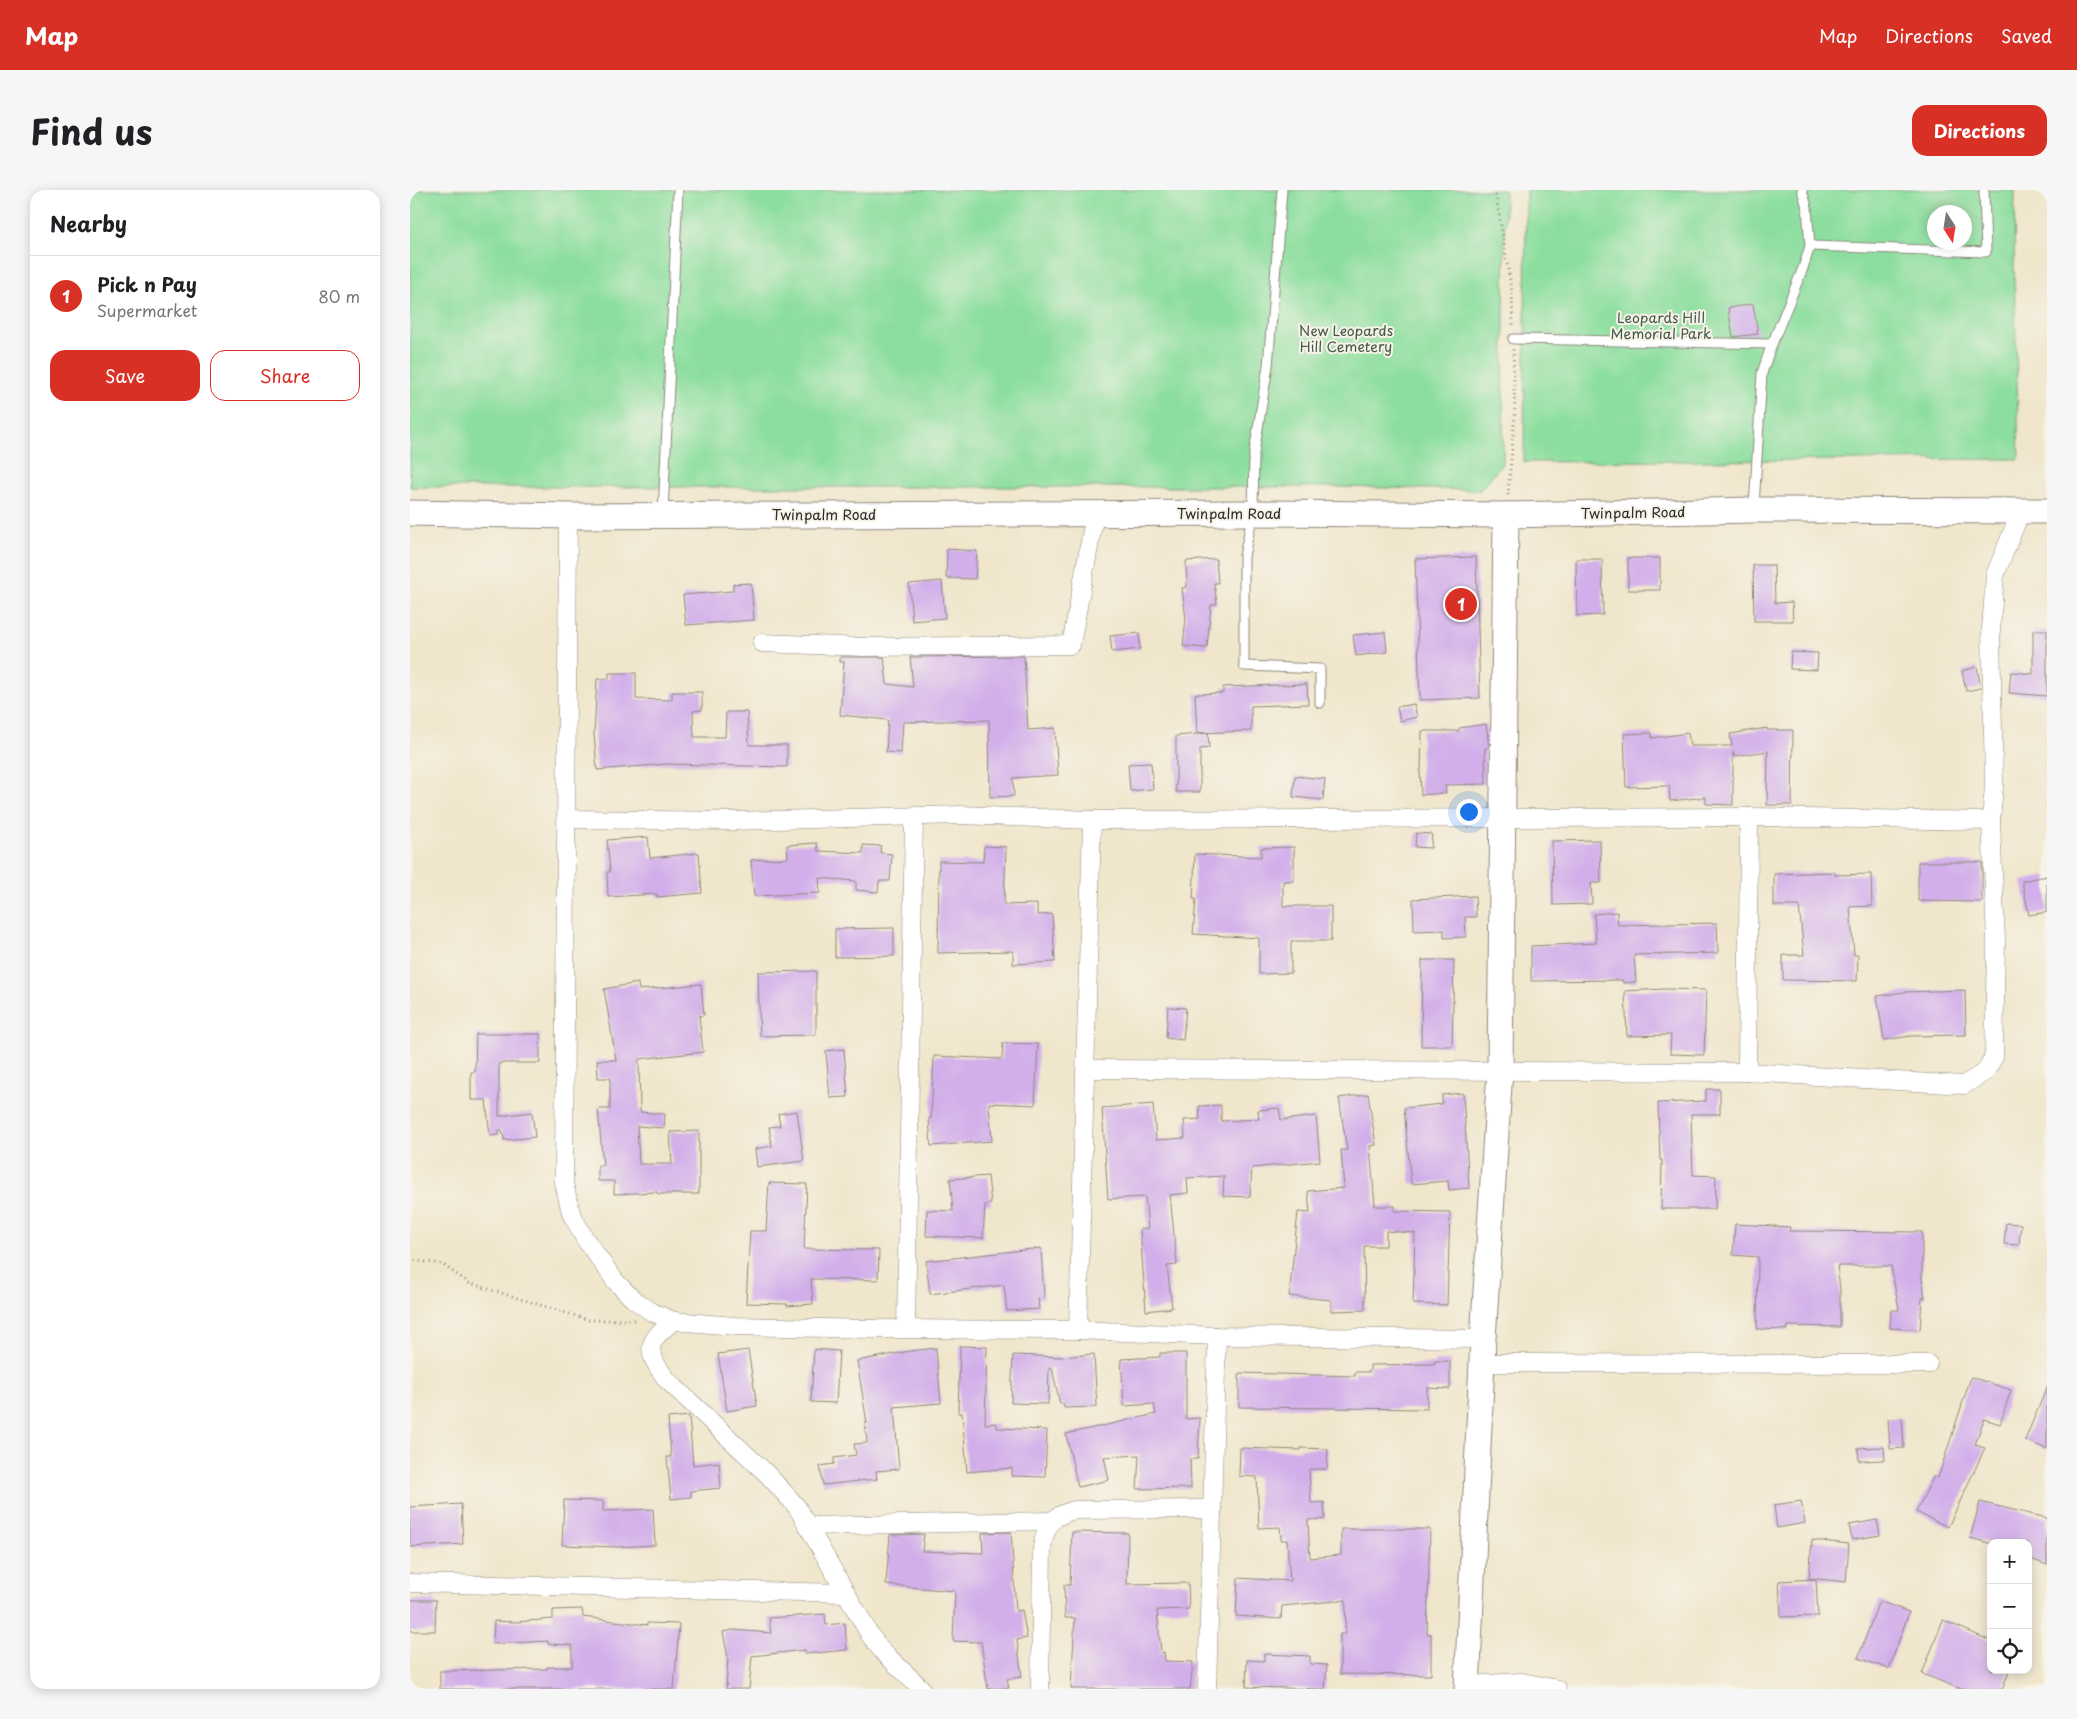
<!DOCTYPE html>
<html lang="en">
<head>
<meta charset="utf-8">
<style>
  :root { --surface:#fff; --page:#f6f6f6; --text:#202124; --muted:#757577; --line:#e0e0e0; --accent:#d93025 }
  body { margin:0; font-family:"Playpen Sans",sans-serif; background:var(--page); color:var(--text) }
  .controls { position:absolute; right:15px; bottom:15px; display:grid; overflow:hidden; border-radius:10px; box-shadow:0 2px 12px #0003 }
  .controls button { width:45px; height:45px; display:grid; place-items:center; padding:0; border:0; border-bottom:1px solid var(--line); background:var(--surface); color:var(--text); font:25px sans-serif }
  .compass { position:absolute; left:1517px; top:15px; width:45px; height:45px; border-radius:50%; background:var(--surface); box-shadow:0 2px 12px #0003; rotate:168deg }
  .you { position:absolute; left:1058px; top:621px; width:18px; height:18px; margin:-12px; border:4px solid #fff; border-radius:50%; background:#1a73e8; box-shadow:0 0 0 8px #1a73e833 }
  .badge { display:grid; place-items:center; width:32px; height:32px; border-radius:50%; background:var(--accent); color:#fff; font-size:16px; font-weight:700 }
  .pin { position:absolute; translate:-50% -50%; border:2px solid #fff; box-shadow:0 1px 5px #0006 }
  .list { margin:0; padding:0; list-style:none }
  h2 { display:flex; justify-content:space-between; align-items:center; height:65px; margin:0; padding:0 20px; font-size:21px }
  h2 small { font-size:16px; font-weight:400; color:var(--muted) }
  .list li { display:grid; grid-template-columns:32px 1fr auto; gap:15px; align-items:center; box-sizing:border-box; height:80px; padding:0 20px; border-top:1px solid var(--line) }
  .list b { display:block; font-size:19px; white-space:nowrap }
  .list p { margin:0; font-size:16px; white-space:nowrap; color:var(--muted) }
  .list em { font-size:16px; font-style:normal; color:var(--muted) }
  .actions { display:flex; gap:10px; padding:15px 20px }
  .actions a { flex:1; padding:11px 0; border:1px solid var(--accent); border-radius:15px; text-align:center; font-size:18px; color:var(--accent) }
  .actions .main { background:var(--accent); color:#fff }
  .icon { flex:none; width:28px; height:28px; fill:none; stroke:currentColor; stroke-width:2; stroke-linecap:round; stroke-linejoin:round }
  .map { position:relative; flex:none; width:1637px; height:1499px; overflow:hidden; border-radius:15px }
  header { display:flex; align-items:center; gap:30px; box-sizing:border-box; height:70px; padding:0 25px; background:var(--accent); color:#fff }
  header strong { font-size:24px }
  nav { display:flex; gap:28px; margin-inline-start:auto; font-size:18px }
  .intro { display:flex; align-items:center; justify-content:space-between; box-sizing:border-box; height:120px; padding:0 30px }
  h1 { margin:0; font-size:35px }
  .button { padding:12px 22px; border-radius:15px; background:var(--accent); color:#fff; font-size:18px; font-weight:700 }
  main { display:flex; gap:30px; padding:0 30px }
  aside { flex:1; background:var(--surface); border-radius:15px; box-shadow:0 2px 12px #0003 }
  .map>svg:first-child { display:block }
  .green { fill:#8bde9e; stroke:#5b8464; fill-rule:evenodd }
  .building { fill:#d2afea }
  .lines { fill:none; stroke-linecap:round; stroke-linejoin:round }
  .lane-casing { stroke:#8e887c; stroke-width:11 }
  .street-casing { stroke:#8e887c; stroke-width:19 }
  .secondary-casing { stroke:#8e887c; stroke-width:27 }
  .path { stroke:#8e887c; stroke-width:3; stroke-dasharray:1 4; stroke-linecap:butt }
  .lane { stroke:#fff; stroke-width:9 }
  .street { stroke:#fff; stroke-width:18 }
  .secondary { stroke:#fff; stroke-width:25 }
  .labels { text-anchor:middle; stroke-width:4; stroke-linejoin:round; paint-order:stroke }
  .park-label { font-size:14px; fill:#435848; stroke:#f7f3e8 }
  .street-label { font-size:14px; fill:#2b2b2b; stroke:#f7f3e8 }
</style>
</head>
<body>
<header>
<strong>Map</strong>
<nav><a>Map</a><a>Directions</a><a>Saved</a></nav>
</header>
<div class="intro"><h1>Find us</h1><a class="button">Directions</a></div>
<main>
<aside>
<h2>Nearby<small></small></h2>
<ul class="list">
<li><span class="badge">1</span><div><b>Pick n Pay</b><p>Supermarket</p></div><em>80 m</em></li>
</ul>
<div class="actions"><a class="main">Save</a><a>Share</a></div>
</aside>
<div class="map">
<svg width="1637" height="1499" viewBox="0 0 1637 1499">
  <rect width="100%" height="100%" fill="#f7f3e8"/>
  <filter id="ink" filterUnits="userSpaceOnUse"><feTurbulence type="fractalNoise" baseFrequency=".02" numOctaves="2"/><feDisplacementMap in="SourceGraphic" scale="10" xChannelSelector="R" yChannelSelector="G"/><feConvolveMatrix kernelMatrix="1 2 1 2 8 2 1 2 1" color-interpolation-filters="sRGB"/></filter>
  <filter id="wash" filterUnits="userSpaceOnUse"><feTurbulence type="fractalNoise" baseFrequency=".0096" numOctaves="4" result="noise"/><feDisplacementMap in="SourceGraphic" scale="20" xChannelSelector="R" yChannelSelector="G"/><feGaussianBlur stdDeviation="1.12" result="paint"/><feColorMatrix in="noise" values="0 0 0 0 0 0 0 0 0 0 0 0 0 0 0 0 0 1.4 0 .05"/><feComposite in="paint" operator="in"/></filter>
  <g filter="url(#wash)">
    <rect width="100%" height="100%" fill="#f0e6cc"/>
    <!-- green -->
    <g class="green">
      <path d="M0 0H1095L1093 273 1070 300 930 297H0Z"/>
      <path d="M1116 0H1605L1604 77 1609 269 1114 272ZM1524 22H1554V52H1524Z"/>
    </g>
    <g id="blocks">
      <!-- building -->
      <g class="building">
        <path d="M1343 114 1348 144 1323 147 1318 118Z"/>
        <path d="M537 359 567 361 565 389 536 388Z"/>
        <path d="M1066 367 1070 508 1010 510 1005 369Z"/>
        <rect x="1218" y="368" width="32" height="32"/>
        <path d="M806 369 808 393H804L807 414 801 415 797 458 773 456 776 429 772 398 777 397 776 371Z"/>
        <path d="M1166 369H1192L1193 425 1167 426Z"/>
        <path d="M1343 375H1364L1365 413 1382 412 1383 431H1344Z"/>
        <path d="M532 391 535 428 502 431 499 394Z"/>
        <path d="M341 393 344 430 276 435 273 405 323 401V394Z"/>
        <path d="M1623 440H1637V506L1599 503 1601 482 1623 484Z"/>
        <path d="M975 442 977 462 946 466 943 445Z"/>
        <path d="M729 443 730 459 702 462 700 446Z"/>
        <path d="M1381 462 1408 463 1407 480 1380 479Z"/>
        <path d="M614 466 618 540 645 538 648 585 603 588 604 606 580 607 579 530 493 532 491 563 476 562 478 530 430 525 434 472H430V467H474L477 494 503 497 500 467Z"/>
        <path d="M1567 477 1571 498 1556 501 1552 481Z"/>
        <path d="M199 483H226V509L262 510V502H292V520L283 521 284 547H315L316 522H337L339 555H377V577L257 574 187 580 184 544 187 489H199Z"/>
        <path d="M897 494 898 514 841 516V541L787 543 785 504 813 503V497Z"/>
        <path d="M1004 514 1007 527 990 531 987 517Z"/>
        <path d="M1076 534 1079 557 1075 559 1076 594 1035 595 1036 603 1011 605 1010 580H1011L1012 541H1049V538Z"/>
        <path d="M1357 538V540H1383L1382 615H1357L1358 561 1324 566 1323 562V615L1296 614V607L1260 611 1259 596 1216 597 1214 544 1242 543V548L1278 543 1280 556H1322L1320 544Z"/>
        <path d="M798 543 799 558 790 559V602H766V546Z"/>
        <path d="M741 573 743 599 720 601 718 574Z"/>
        <path d="M885 586 915 589 913 610 883 607Z"/>
        <path d="M1006 643 1022 644 1021 658 1005 657Z"/>
        <path d="M238 647 240 668 289 663 292 703 247 707V704L198 707 197 682H200L197 650Z"/>
        <path d="M1190 650 1191 693H1181L1182 714 1143 715 1142 651Z"/>
        <path d="M407 653 408 661 453 663V655L471 656 470 663 482 664 480 691H469L468 702 446 700V691L409 688 410 703 344 706 341 670 378 668 377 655Z"/>
        <path d="M574 656 596 657 594 715 627 714V725L642 724 645 772 603 774V761L528 763 529 671 573 672Z"/>
        <path d="M884 657V691H873V716H921V751H881V783L849 784V748L783 744 786 709H783L785 664 851 667V658Z"/>
        <path d="M1508 672H1572V712L1508 711Z"/>
        <path d="M1425 682V685L1461 684 1462 716 1440 717 1444 765H1448L1447 791 1373 790V765H1394L1389 716H1364V684Z"/>
        <path d="M1637 686V722L1619 725 1612 691Z"/>
        <path d="M1065 706 1066 727H1055L1056 747 1034 748V740L1004 741 1003 709Z"/>
        <path d="M1207 722 1208 735 1307 733 1308 763 1224 765 1226 792 1213 793 1212 790 1121 791V756L1186 753 1184 724Z"/>
        <path d="M484 738V766L425 767V739Z"/>
        <path d="M1012 770H1044L1042 856H1011Z"/>
        <path d="M406 781V845L350 846 348 782Z"/>
        <path d="M228 793 229 800 291 794 294 825 289 826 293 862 229 869 230 922 255 924 254 938 227 936 229 974H262L260 942 289 941V1004H248L247 1002 204 1004V991H188V975L193 976 188 919H200V888H188L187 870H206L194 799Z"/>
        <path d="M1255 799 1296 800 1294 865 1260 864 1261 845 1217 846 1215 801Z"/>
        <path d="M1555 800 1556 845 1501 846 1474 850 1467 806 1494 802Z"/>
        <path d="M758 817 776 818 773 850 756 848Z"/>
        <path d="M66 844H130V873H89V926L122 922 125 947 94 950 92 940H89V945L80 946 76 910H61V882H65Z"/>
        <path d="M593 853 628 854 625 915 579 913 582 951 521 956 519 928H521L524 866 592 869Z"/>
        <path d="M434 859 438 907 420 908 416 861Z"/>
        <path d="M1296 899H1310V924H1281L1283 985 1306 986 1305 1019H1251L1252 970H1250L1248 913 1296 911Z"/>
        <path d="M1053 903 1059 998 1039 1000 1038 991 1001 994 994 918 1032 914V905Z"/>
        <path d="M958 904 966 955 960 956 965 1016H985L984 1021 1040 1022 1037 1115 1003 1114 1005 1043 976 1041V1056H954L955 1120 921 1121V1110L879 1106 888 1022 900 1023 898 1001 934 998 931 960H937L929 908Z"/>
        <path d="M743 914 746 950 775 948 774 930 790 929 789 916 811 915V931L849 929 848 920 869 918 871 930 906 926 910 971 842 978 840 1007 813 1006 814 986 777 988 778 1003 760 1005 767 1075 757 1076 762 1118 736 1121 730 1039H738L735 1007 698 1009 692 918Z"/>
        <path d="M387 921 394 971 347 977 345 959 362 956 359 937 370 936 368 924Z"/>
        <path d="M578 986 581 1014 575 1015 573 1048 516 1046 517 1020 543 1021 540 989Z"/>
        <path d="M359 993 397 994 394 1059 469 1060 468 1090 401 1089 403 1114 377 1116V1114L336 1113 340 1041H356Z"/>
        <path d="M1596 1033 1611 1034 1609 1055 1594 1054Z"/>
        <path d="M1325 1034 1380 1037 1379 1041 1512 1042V1088L1515 1108H1512L1510 1140 1480 1138 1481 1120H1489L1481 1076H1427L1430 1099V1137L1378 1136 1377 1140 1347 1139 1348 1067 1323 1065Z"/>
        <path d="M631 1058 634 1108 628 1109 629 1119 597 1121 594 1095 520 1104 516 1071Z"/>
        <path d="M550 1156 577 1157 575 1234 587 1233V1238L637 1240 635 1287 602 1286V1278L557 1282 552 1223H548Z"/>
        <path d="M526 1158 531 1213 484 1217 489 1279 466 1281 467 1289 413 1295 410 1276 424 1274V1268L446 1265 444 1254 457 1253 455 1233H457L447 1171 500 1161Z"/>
        <path d="M404 1159 429 1161 426 1213 401 1212Z"/>
        <path d="M338 1160 347 1216 317 1221 308 1164Z"/>
        <path d="M750 1163H776V1229L790 1228 788 1269H780L781 1298 727 1299 729 1265 694 1267 699 1290 668 1297 656 1244 746 1224 744 1214 714 1216 711 1169 750 1167Z"/>
        <path d="M684 1164 687 1217 654 1218V1214H650L642 1178H639L638 1214 601 1213 603 1165 652 1167Z"/>
        <path d="M1025 1171H1040V1199L1017 1198V1219L829 1217V1183L945 1186V1182H960V1175L1024 1174Z"/>
        <path d="M1561 1187 1601 1200 1590 1234 1574 1229 1565 1255 1575 1258 1538 1337 1506 1322 1524 1286 1528 1288Z"/>
        <path d="M1637 1197V1259L1615 1250Z"/>
        <path d="M279 1226 283 1275 309 1272 311 1298 281 1301V1307L261 1309 257 1267H261L258 1228Z"/>
        <path d="M1492 1228 1494 1258 1480 1259 1478 1229Z"/>
        <path d="M1474 1257 1475 1270 1449 1271 1448 1258Z"/>
        <path d="M830 1258 891 1260V1258L918 1259 917 1279H899L901 1313 914 1312 915 1329 898 1330 900 1368 931 1365V1339H1020L1017 1444H1021V1485L930 1484V1444H935L936 1410 872 1416 871 1429 826 1426 828 1388 880 1391 877 1350H871L870 1337 849 1338 847 1287 829 1286Z"/>
        <path d="M154 1310 193 1311V1321L243 1319 245 1355 207 1357 152 1355Z"/>
        <path d="M1391 1311 1395 1333 1367 1338 1364 1315Z"/>
        <path d="M1570 1312 1637 1328V1375L1618 1368V1353H1579L1560 1348Z"/>
        <path d="M51 1314 53 1354 0 1357V1317Z"/>
        <path d="M1467 1330 1470 1345 1442 1350 1439 1335Z"/>
        <path d="M601 1342 606 1421 612 1420 617 1448 607 1450 612 1487 597 1489 599 1498 578 1499 571 1452 543 1451 545 1401 476 1395 480 1345 514 1344 512 1361 573 1363 572 1343Z"/>
        <path d="M662 1342 718 1343 717 1394 778 1393 779 1419 747 1420 751 1463 754 1462 755 1471 783 1472 780 1499H661L665 1428H655L654 1395H660Z"/>
        <path d="M1402 1350 1439 1354 1436 1392 1399 1388Z"/>
        <path d="M1406 1389 1408 1426 1371 1427 1369 1391Z"/>
        <path d="M0 1410H26L25 1441H0Z"/>
        <path d="M1469 1411 1499 1422 1479 1479 1448 1468Z"/>
        <path d="M172 1419 173 1427 237 1435V1433L269 1434 264 1499H30V1481L137 1479V1477H162V1455L138 1454V1451L83 1454 84 1431 105 1432 143 1429V1420Z"/>
        <path d="M415 1424 416 1435 435 1433 437 1460 395 1464V1460L342 1466 339 1499H316L318 1468 313 1442 323 1440 361 1443 359 1428Z"/>
        <path d="M1533 1430 1581 1451V1480H1600L1592 1499H1551L1512 1484Z"/>
        <path d="M854 1464 900 1466V1474L917 1475 915 1499 836 1497 837 1470 854 1471Z"/>
      </g>
    </g>
  </g>
  <g filter="url(#ink)">
    <use href="#blocks" fill-opacity="0" stroke="#8e887c" stroke-width="1"/>
    <g class="lines">
      <defs>
        <g id="lane">
          <path d="M872 0 858 176 844 263 843 323 834 366V476L910 479V513"/>
          <path d="M1400 56 1576 62 1574 0"/>
          <path d="M1103 149 1362 154"/>
          <path d="M1344 318 1352 183 1360 159 1393 78 1400 56 1397 17 1392 0"/>
          <path d="M253 323 268 0"/>
        </g>
        <g id="street">
          <path d="M158 326 154 993 161 1023 175 1049 206 1092 223 1109 242 1122 264 1131 325 1136 462 1139 668 1140 807 1146 1073 1149"/>
          <path d="M352 453 454 457 661 455 685 324"/>
          <path d="M157 629 323 631 551 625 682 630 1339 627 1581 631 1584 596 1581 439 1585 385 1611 321"/>
          <path d="M676 879 1337 882 1554 895 1575 882 1584 867 1586 751 1581 631"/>
          <path d="M1337 882 1339 627"/>
          <path d="M264 1131C235 1152 235 1161 257 1190L358 1285 387 1317 460 1445 473 1462 512 1499"/>
          <path d="M496 1139 504 626"/>
          <path d="M668 1140 682 630"/>
          <path d="M1072 1173 1518 1174"/>
          <path d="M398 1336 641 1331"/>
          <path d="M0 1393 435 1403"/>
          <path d="M1057 1495 1112 1492 1147 1499"/>
          <path d="M630 1499 632 1358C636 1334 641 1326 665 1320L803 1319"/>
          <path d="M797 1499 807 1146"/>
        </g>
        <g id="secondary">
          <path d="M0 323 158 326 843 323 1096 325 1344 320 1637 321"/>
          <path d="M1057 1499 1073 1149 1090 880 1096 325"/>
        </g>
      </defs>
      <!-- lane casing -->
      <use href="#lane" class="lane-casing"/>
      <!-- street casing -->
      <use href="#street" class="street-casing"/>
      <!-- secondary casing -->
      <use href="#secondary" class="secondary-casing"/>
      <!-- path -->
      <g class="path">
        <path d="M1085 0 1102 102 1103 138"/>
        <path d="M1098 305 1105 224 1103 159"/>
        <path d="M0 1070 32 1074 59 1093 179 1130H224"/>
      </g>
      <!-- lane -->
      <use href="#lane" class="lane"/>
      <!-- street -->
      <use href="#street" class="street"/>
      <!-- secondary -->
      <use href="#secondary" class="secondary"/>
    </g>
  </g>
  <g class="labels">
    <!-- park labels -->
    <g class="park-label">
      <text x="1251" y="133">Leopards Hill<tspan x="1251" dy="16">Memorial Park</tspan></text>
      <text x="936" y="146">New Leopards<tspan x="936" dy="16">Hill Cemetery</tspan></text>
    </g>
    <!-- street labels -->
    <g class="street-label">
      <text transform="translate(1223 323) rotate(-1)" y="5">Twinpalm Road</text>
      <text x="819" y="329">Twinpalm Road</text>
      <text x="414" y="330">Twinpalm Road</text>
    </g>
  </g>
</svg>
<div class="controls">
<button>+</button>
<button>−</button>
<button><svg class="icon" aria-label="locate" viewBox="0 0 24 24"><circle cx="12" cy="12" r="6"/><path d="M12 2v4M12 18v4M2 12h4M18 12h4"/></svg></button>
</div>
<svg class="compass" viewBox="-18 -18 36 36"><path d="M0-13l5 13h-10z" fill="#e53935"/><path d="M0 13l5-13h-10z" fill="#757577"/></svg>
<div class="you"></div>
<div class="pin badge" style="left:1051px;top:414px">1</div>
</div>
</main>
</body>
</html>
